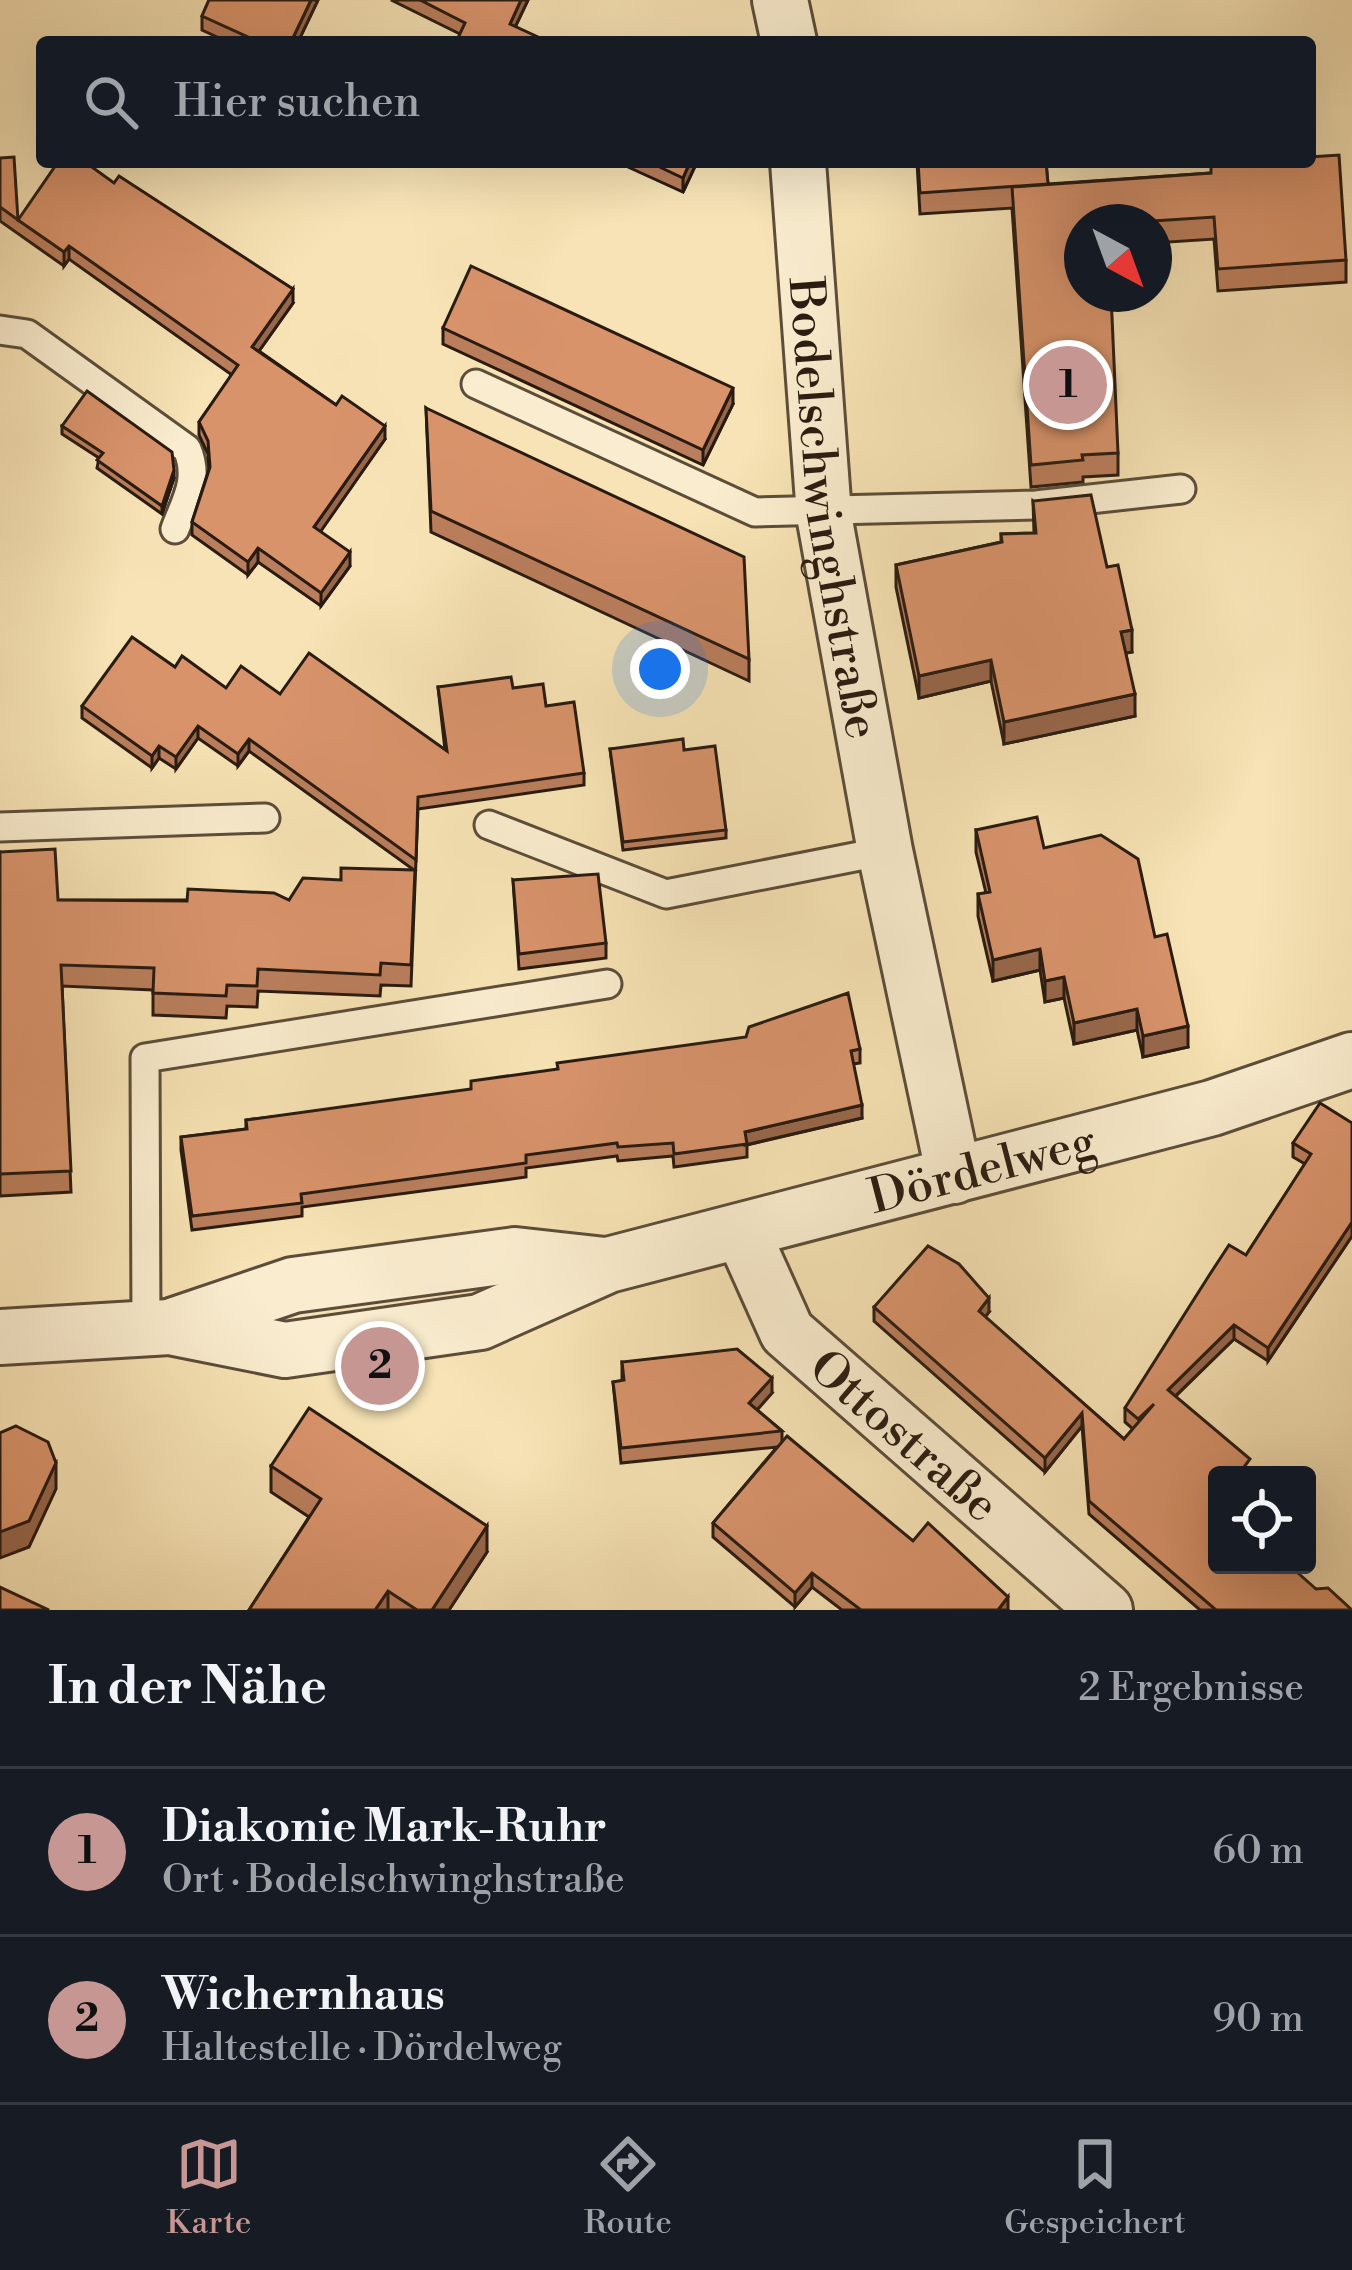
<!DOCTYPE html>
<html lang="de">
<head>
<meta charset="utf-8">
<style>
  :root { --surface:#171b24; --page:#20242c; --text:#f1f3f6; --muted:#9ea1a6; --line:#363941; --accent:#c59692 }
  body { margin:0; font-family:"Libre Bodoni",serif; background:var(--page); color:var(--text) }
  .controls { position:absolute; right:36px; bottom:36px; display:grid; overflow:hidden; border-radius:12px; box-shadow:0 12px 48px #0002 }
  .controls button { width:108px; height:108px; display:grid; place-items:center; padding:0; border:0; border-bottom:3px solid var(--line); background:var(--surface); color:var(--text); font:60px sans-serif }
  .compass { position:absolute; left:1064px; top:204px; width:108px; height:108px; border-radius:50%; background:var(--surface); box-shadow:0 12px 48px #0002; rotate:139deg }
  .you { position:absolute; left:660px; top:669px; width:42px; height:42px; margin:-30px; border:9px solid #fff; border-radius:50%; background:#1a73e8; box-shadow:0 0 0 18px #1a73e833 }
  .badge { display:grid; place-items:center; width:78px; height:78px; border-radius:50%; background:var(--accent); color:#111; font-size:39px; font-weight:700 }
  .pin { position:absolute; translate:-50% -50%; border:6px solid #fff; box-shadow:0 3px 12px #0006 }
  .list { margin:0; padding:0; list-style:none }
  h2 { display:flex; justify-content:space-between; align-items:center; height:156px; margin:0; padding:0 48px; font-size:51px }
  h2 small { font-size:39px; font-weight:400; color:var(--muted) }
  .list li { display:grid; grid-template-columns:78px 1fr auto; gap:36px; align-items:center; box-sizing:border-box; height:168px; padding:0 48px; border-top:3px solid var(--line) }
  .list b { display:block; font-size:45px; white-space:nowrap }
  .list p { margin:0; font-size:39px; white-space:nowrap; color:var(--muted) }
  .list em { font-size:39px; font-style:normal; color:var(--muted) }
  .icon { flex:none; width:66px; height:66px; fill:none; stroke:currentColor; stroke-width:2; stroke-linecap:round; stroke-linejoin:round }
  .map { position:relative; flex:none; width:1352px; height:1610px; overflow:hidden }
  .search { position:absolute; background:var(--surface); box-shadow:0 12px 48px #0002; left:36px; right:36px; top:36px; height:132px; display:flex; align-items:center; gap:30px; box-sizing:border-box; padding:0 42px; border-radius:12px; color:var(--muted); font-size:45px }
  .sheet { height:492px; background:var(--surface) }
  nav { display:flex; justify-content:space-around; align-items:center; box-sizing:border-box; height:168px; border-top:3px solid var(--line); background:var(--surface); font-size:33px; color:var(--muted) }
  nav a { display:grid; justify-items:center; gap:6px }
  nav .on { color:var(--accent) }
  .map>svg:first-child { display:block }
  .lines { fill:none; stroke-linecap:round; stroke-linejoin:round }
  .lane-casing { stroke:#5c4d3a; stroke-width:33 }
  .street-casing { stroke:#5c4d3a; stroke-width:60 }
  .lane { stroke:#faedcf; stroke-width:27 }
  .street { stroke:#faedcf; stroke-width:54 }
  .wall { fill:#ba7e5c; stroke:#291b11; stroke-width:3 }
  .shaded-wall { fill:#97674b; stroke:#291b11; stroke-width:3 }
  .building { fill:#d8936b; stroke:#291b11; stroke-width:3 }
  .labels { text-anchor:middle; stroke-width:10; stroke-linejoin:round; paint-order:stroke }
  .street-label { font-size:48px; fill:#291b11; stroke:#faedcf }
</style>
</head>
<body>
<div class="map">
<svg width="1352" height="1610" viewBox="0 0 1352 1610">
  <rect width="100%" height="100%" fill="#f7e3b5"/>
  <filter id="stains"><feTurbulence type="fractalNoise" baseFrequency=".00167" numOctaves="4"/><feColorMatrix values="0 0 0 0 .2 0 0 0 0 .09 0 0 0 0 .02 0 0 0 .5 -.17"/></filter>
  <radialGradient id="worn" r=".72"><stop offset=".6" stop-color="#630" stop-opacity="0"/><stop offset="1" stop-color="#630" stop-opacity=".3"/></radialGradient>
  <g class="lines">
    <defs>
      <g id="lane">
        <path d="M0 330 27 334 187 449C200 479 186 500 175 529"/>
        <path d="M476 384 755 512 1036 505 1181 489"/>
        <path d="M489 825 666 894 885 851"/>
        <path d="M0 827 265 818"/>
        <path d="M146 1328 145 1058 607 984"/>
      </g>
      <g id="street">
        <path d="M780 0 789 42"/>
        <path id="s1" d="M798 162 824 515 885 851 954 1176"/>
        <path id="s2" d="M743 1234 787 1332 1105 1610"/>
        <path d="M175 1325 293 1285 515 1255 605 1265"/>
        <path id="s3" d="M0 1337 170 1327 285 1350 480 1322 608 1265 1212 1108 1352 1060"/>
      </g>
    </defs>
    <!-- lane casing -->
    <use href="#lane" class="lane-casing"/>
    <!-- street casing -->
    <use href="#street" class="street-casing"/>
    <!-- lane -->
    <use href="#lane" class="lane"/>
    <!-- street -->
    <use href="#street" class="street"/>
  </g>
  <!-- wall -->
  <g class="wall">
    <path d="M209 0H318L298 42H228L202 30V16Z"/>
    <path d="M391 0H528L515 27 460 34Z"/>
    <path d="M0 158 18 220 293 303 259 351 385 439 320 531 350 566 321 606 258 562 248 575 192 535V522L209 469 208 454 199 435V422L232 375 69 259 64 266 0 221Z"/>
    <path d="M617 162H697L683 192Z"/>
    <path d="M917 162H1046L1048 184 1211 173 1346 260V282L1218 291 1214 239 1154 243V222H1082L1118 453V475L1083 477V482L1031 487 1012 208 920 214Z"/>
    <path d="M443 328 733 404 703 465 443 344Z"/>
    <path d="M426 408 749 659V681L431 532Z"/>
    <path d="M62 426 174 478 162 514 97 468 99 458 62 434Z"/>
    <path d="M1033 501 1107 567 1132 652 1126 653 1135 716 1004 744 991 681 919 698 896 587V565L1001 542V534L1034 533Z"/>
    <path d="M175 667 226 688 280 694 445 750 438 687 513 688 546 706 584 773V785L418 809 411 986 381 985 380 996 258 991 257 1007 227 1006 226 1018 153 1015V990L62 986 71 1192 0 1196V852L58 900H289L341 880 414 870 249 751 238 766 198 738 176 769 159 758 152 768 82 718V706Z"/>
    <path d="M610 749 684 750 726 830V838L623 850Z"/>
    <path d="M976 830 1044 848 1155 937 1188 1047 1143 1057 1137 1030 1074 1044 1064 998 1045 1002 1040 970 993 981 978 916V894L986 893 976 852Z"/>
    <path d="M513 880 606 943V958L519 969Z"/>
    <path d="M860 1049V1063L853 1064 862 1118 747 1145V1157L674 1167 673 1156 618 1161 617 1156 526 1168V1177L302 1207V1216L192 1230 181 1150V1137L246 1129V1120Z"/>
    <path d="M1352 1123V1236L1268 1361 1234 1339 1176 1396 1217 1565 1316 1589 1352 1610H1200L1089 1514 1082 1426 1045 1472 874 1321V1307L989 1312 985 1317 1124 1439 1133 1429 1125 1422V1408L1246 1255 1305 1164 1293 1157V1143Z"/>
    <path d="M622 1362 772 1393 757 1410 782 1431V1441L913 1541 1008 1610H842L812 1587 795 1607 713 1537V1523L777 1447 621 1463 613 1382 622 1381Z"/>
    <path d="M271 1466 487 1552 449 1610H249L309 1517 271 1492Z"/>
  </g>
  <!-- shaded-wall -->
  <g class="shaded-wall">
    <path d="M311 0H318L298 42H291Z"/>
    <path d="M521 0H528L510 38V24Z"/>
    <path d="M690 162H697L683 192V178Z"/>
    <path d="M69 246V259L64 266V252Z"/>
    <path d="M293 289V303L252 361V347Z"/>
    <path d="M733 388V404L703 465V450Z"/>
    <path d="M385 426V439L314 541V527Z"/>
    <path d="M174 470V478L162 514V506Z"/>
    <path d="M258 548V562L248 575V562Z"/>
    <path d="M350 552V566L321 606V593Z"/>
    <path d="M1132 630V652L1121 654V632Z"/>
    <path d="M991 660V681L919 698V676Z"/>
    <path d="M1135 694V716L1004 744V722Z"/>
    <path d="M198 726V738L176 769V757Z"/>
    <path d="M249 739V751L238 766V754Z"/>
    <path d="M159 746V758L152 768V756Z"/>
    <path d="M1040 949V970L993 981V960Z"/>
    <path d="M1064 977V998L1045 1002V981Z"/>
    <path d="M1137 1009V1030L1074 1044V1023Z"/>
    <path d="M1188 1026V1047L1143 1057V1036Z"/>
    <path d="M862 1105V1118L745 1145V1132Z"/>
    <path d="M1352 1222V1236L1268 1361V1348Z"/>
    <path d="M989 1298V1312L979 1325V1311Z"/>
    <path d="M1234 1325V1339L1168 1403V1390Z"/>
    <path d="M772 1378V1393L749 1419V1403Z"/>
    <path d="M1082 1413V1426L1045 1472V1458Z"/>
    <path d="M56 1463V1489L29 1547 0 1558V1532Z"/>
    <path d="M487 1526V1552L449 1610H432Z"/>
    <path d="M812 1573V1587L795 1607V1593Z"/>
    <path d="M388 1591V1610H375Z"/>
    <path d="M1008 1597V1610H998Z"/>
  </g>
  <!-- building -->
  <g class="building">
    <path d="M209 0H311L291 42H259L202 16Z"/>
    <path d="M420 0H521L510 24 549 42H456L465 23Z"/>
    <path d="M1339 155 1346 260 1218 269 1214 217 1137 222H1082V294H1111L1118 453 1082 455 1083 460 1031 465 1012 187 1211 173V164L1310 162V157Z"/>
    <path d="M14 157 18 220 0 207V158Z"/>
    <path d="M58 162H85L114 183 119 176 293 289 252 347 336 405 342 396 385 426 314 527 350 552 321 593 258 548 248 562 192 522 210 467 208 441 199 422 238 365 69 246 64 252 18 220Z"/>
    <path d="M649 162H690L683 178Z"/>
    <path d="M918 162H1046L1048 184 920 193Z"/>
    <path d="M471 266 733 388 703 450 443 328Z"/>
    <path d="M87 391 172 452 174 470 162 506 97 460 103 453 62 426Z"/>
    <path d="M426 408 744 557 749 659 431 511Z"/>
    <path d="M1091 495 1107 567 1118 565 1132 630 1121 632 1135 694 1004 722 991 660 919 676 896 565 1002 542 1001 534 1036 533 1033 501Z"/>
    <path d="M132 637 175 667 182 656 226 688 241 666 280 694 309 653 447 751 438 687 511 677 513 688 543 684 546 706 574 702 584 773 418 797 416 860 249 739 238 754 198 726 176 757 159 746 152 756 82 706Z"/>
    <path d="M683 739 684 750 715 746 726 830 623 842 610 749Z"/>
    <path d="M1037 817 1044 848 1101 835 1138 859 1155 937 1167 934 1188 1026 1143 1036 1137 1009 1074 1023 1064 977 1045 981 1040 949 993 960 978 894 990 892 976 830Z"/>
    <path d="M55 849 58 900 187 901 188 889 274 893 289 900 303 878 341 880V868L415 870 411 965 381 963 380 975 258 969 257 986 227 985 226 996 153 993 154 968 61 965 71 1171 0 1174V852Z"/>
    <path d="M598 874 606 943 519 954 513 880Z"/>
    <path d="M848 993 860 1049 851 1051 862 1105 745 1132 747 1144 674 1154 673 1143 618 1147 617 1143 526 1155V1163L301 1194 302 1203 192 1216 181 1137 247 1129 246 1120 471 1089V1081L558 1069 557 1063 746 1037 749 1027Z"/>
    <path d="M1320 1103 1352 1123V1222L1268 1348 1234 1325 1168 1390 1250 1459 1244 1467 1254 1475H1217V1565H1289L1316 1589 1328 1588 1352 1610H1216L1089 1501 1082 1413 1045 1458 874 1307 928 1246 959 1264 989 1298 979 1311 1124 1439 1154 1404 1138 1419 1125 1408 1210 1274 1229 1245 1246 1255 1311 1154 1293 1143Z"/>
    <path d="M737 1349 772 1378 749 1403 782 1431 621 1448 613 1382 624 1380 622 1362Z"/>
    <path d="M309 1408 487 1526 432 1610H417L388 1591 375 1610H249L321 1499 271 1466Z"/>
    <path d="M16 1426 48 1442 56 1463 29 1521 0 1532V1433Z"/>
    <path d="M787 1436 913 1541 928 1523 1008 1597 998 1610H861L812 1573 795 1593 713 1523Z"/>
    <path d="M0 1587 49 1610H0Z"/>
  </g>
  <g class="labels">
    <!-- street labels -->
    <g class="street-label">
      <text dy="17" stroke="none"><textPath href="#s1" startOffset="348">Bodelschwinghstraße</textPath></text>
      <text dy="17" stroke="none"><textPath href="#s3" startOffset="1011">Dördelweg</textPath></text>
      <text dy="17" stroke="none"><textPath href="#s2" startOffset="264">Ottostraße</textPath></text>
    </g>
  </g>
  <rect width="100%" height="100%" filter="url(#stains)"/>
  <rect width="100%" height="100%" fill="url(#worn)"/>
</svg>
<div class="controls">
<button><svg class="icon" aria-label="locate" viewBox="0 0 24 24"><circle cx="12" cy="12" r="6"/><path d="M12 2v4M12 18v4M2 12h4M18 12h4"/></svg></button>
</div>
<svg class="compass" viewBox="-18 -18 36 36"><path d="M0-13l5 13h-10z" fill="#e53935"/><path d="M0 13l5-13h-10z" fill="#9ea1a6"/></svg>
<div class="you"></div>
<div class="pin badge" style="left:1068px;top:385px">1</div>
<div class="pin badge" style="left:380px;top:1366px">2</div>
<div class="search"><svg class="icon" aria-label="search" viewBox="0 0 24 24"><circle cx="10" cy="10" r="6"/><path d="M15 15l6 6"/></svg>Hier suchen</div>
</div>
<section class="sheet">
<h2>In der Nähe<small>2 Ergebnisse</small></h2>
<ul class="list">
<li><span class="badge">1</span><div><b>Diakonie Mark-Ruhr</b><p>Ort · Bodelschwinghstraße</p></div><em>60 m</em></li>
<li><span class="badge">2</span><div><b>Wichernhaus</b><p>Haltestelle · Dördelweg</p></div><em>90 m</em></li>
</ul>
</section>
<nav>
<a class="on"><svg class="icon" aria-label="map" viewBox="0 0 24 24"><path d="M3 6l6-2 6 2 6-2v14l-6 2-6-2-6 2zM9 4v14M15 6v14"/></svg>Karte</a>
<a><svg class="icon" aria-label="directions" viewBox="0 0 24 24"><path d="M12 3l9 9-9 9-9-9zM9 14v-3h6M13 9l2 2-2 2"/></svg>Route</a>
<a><svg class="icon" aria-label="saved" viewBox="0 0 24 24"><path d="M7 4h10v16l-5-4-5 4z"/></svg>Gespeichert</a>
</nav>
</body>
</html>
